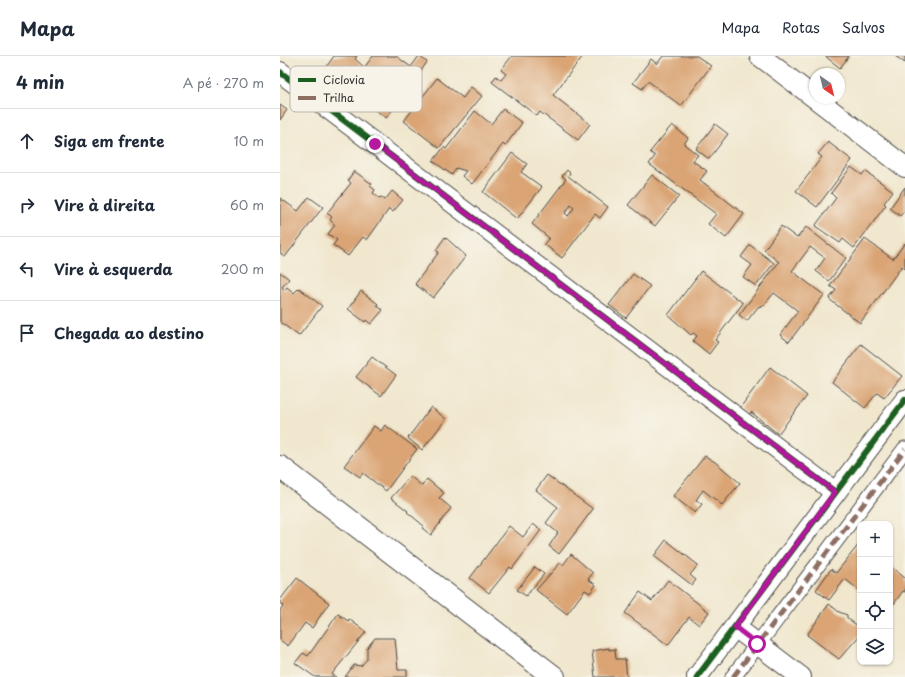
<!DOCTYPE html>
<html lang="pt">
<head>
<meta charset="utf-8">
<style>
  :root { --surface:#fff; --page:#f2f2f3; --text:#1f2937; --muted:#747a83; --line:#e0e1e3 }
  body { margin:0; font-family:"Playpen Sans",sans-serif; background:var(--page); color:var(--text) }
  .controls { position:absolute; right:12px; bottom:12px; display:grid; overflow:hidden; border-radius:8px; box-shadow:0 1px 3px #0004 }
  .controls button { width:36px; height:36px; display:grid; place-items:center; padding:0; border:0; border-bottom:1px solid var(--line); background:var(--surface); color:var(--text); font:20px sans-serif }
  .compass { position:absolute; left:529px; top:12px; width:36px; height:36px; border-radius:50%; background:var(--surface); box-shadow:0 1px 3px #0004; rotate:145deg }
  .stop { position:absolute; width:12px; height:12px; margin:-9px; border:3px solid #b5179e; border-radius:50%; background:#fff }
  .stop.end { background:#b5179e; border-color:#fff; box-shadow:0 1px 4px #0008 }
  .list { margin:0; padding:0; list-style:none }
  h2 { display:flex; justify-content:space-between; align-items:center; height:52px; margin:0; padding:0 16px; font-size:17px }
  h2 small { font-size:13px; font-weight:400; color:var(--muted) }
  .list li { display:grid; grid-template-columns:26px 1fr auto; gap:12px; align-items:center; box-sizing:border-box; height:64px; padding:0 16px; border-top:1px solid var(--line) }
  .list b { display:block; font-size:15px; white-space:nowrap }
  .list em { font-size:13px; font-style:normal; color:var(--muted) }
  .icon { flex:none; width:22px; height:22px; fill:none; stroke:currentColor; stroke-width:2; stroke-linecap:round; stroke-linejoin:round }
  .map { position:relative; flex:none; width:625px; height:621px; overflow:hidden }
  header { display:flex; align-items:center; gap:24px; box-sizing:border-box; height:56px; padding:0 20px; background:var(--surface); border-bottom:1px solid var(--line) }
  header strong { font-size:19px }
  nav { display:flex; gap:22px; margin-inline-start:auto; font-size:14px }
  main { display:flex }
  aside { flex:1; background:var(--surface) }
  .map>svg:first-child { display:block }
  .building { fill:#daa474; fill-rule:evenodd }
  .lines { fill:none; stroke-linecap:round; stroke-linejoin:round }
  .pedestrian-casing { stroke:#494743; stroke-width:17 }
  .minor-casing { stroke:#494743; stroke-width:22 }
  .tertiary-casing { stroke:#494743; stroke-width:24 }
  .pedestrian { stroke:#fff; stroke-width:15 }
  .minor { stroke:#fff; stroke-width:20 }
  .tertiary { stroke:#fff; stroke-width:22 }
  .quiet { stroke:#8d6e63; stroke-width:5; stroke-dasharray:10 5; stroke-linecap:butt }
  .cycleway-casing { stroke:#f7f3e8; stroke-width:8 }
  .cycleway { stroke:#1b5e20; stroke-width:6 }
  .route { stroke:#b5179e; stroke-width:5 }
  .key { fill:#f7f3e8; stroke:#bab7af; stroke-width:1 }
  .key-label { font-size:11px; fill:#2b2b2b }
</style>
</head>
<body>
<header>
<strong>Mapa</strong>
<nav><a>Mapa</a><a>Rotas</a><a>Salvos</a></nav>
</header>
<main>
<aside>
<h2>4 min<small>A pé · 270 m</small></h2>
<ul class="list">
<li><svg class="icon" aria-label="ahead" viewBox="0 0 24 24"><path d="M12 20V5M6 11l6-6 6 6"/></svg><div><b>Siga em frente</b></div><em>10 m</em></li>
<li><svg class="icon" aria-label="right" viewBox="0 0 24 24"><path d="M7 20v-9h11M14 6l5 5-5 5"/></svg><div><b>Vire à direita</b></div><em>60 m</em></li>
<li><svg class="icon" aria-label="left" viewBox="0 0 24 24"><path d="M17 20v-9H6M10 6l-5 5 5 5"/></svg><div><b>Vire à esquerda</b></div><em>200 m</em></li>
<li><svg class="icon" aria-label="arrive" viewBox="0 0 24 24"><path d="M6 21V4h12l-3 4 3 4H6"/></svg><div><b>Chegada ao destino</b></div></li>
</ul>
</aside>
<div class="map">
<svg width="625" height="621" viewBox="0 0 625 621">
  <rect width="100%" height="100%" fill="#f7f3e8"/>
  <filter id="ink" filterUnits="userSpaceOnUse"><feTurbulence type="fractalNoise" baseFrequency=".025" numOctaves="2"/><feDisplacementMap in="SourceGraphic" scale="8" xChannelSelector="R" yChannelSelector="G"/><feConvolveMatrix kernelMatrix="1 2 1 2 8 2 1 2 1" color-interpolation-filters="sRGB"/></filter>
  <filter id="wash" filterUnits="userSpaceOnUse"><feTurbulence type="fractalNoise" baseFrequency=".012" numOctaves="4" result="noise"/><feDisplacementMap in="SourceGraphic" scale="16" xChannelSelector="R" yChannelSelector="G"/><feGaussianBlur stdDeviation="0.9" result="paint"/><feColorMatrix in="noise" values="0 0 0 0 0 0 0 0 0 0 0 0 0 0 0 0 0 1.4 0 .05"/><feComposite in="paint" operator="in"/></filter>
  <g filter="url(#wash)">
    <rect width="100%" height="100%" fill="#f0e7ce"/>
    <g id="blocks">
      <!-- building -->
      <g class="building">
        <path d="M54 0H77L75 3 83 10 71 25 69 23 60 35 56 32 50 39 44 34 49 27 40 20Z"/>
        <path d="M93 0H116L131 11 139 0 147 6 134 25 136 26 132 32 130 31 106 62 68 33Z"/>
        <path d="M232 0H303L273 39 310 68 298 84 260 56 257 60 212 26 216 20 221 24 226 18 221 14Z"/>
        <path d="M383 0H417L431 10 401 50 368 25 362 33 353 27 371 3 377 8Z"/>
        <path d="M545 0H569L560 12Z"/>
        <path d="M615 0H625V7Z"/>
        <path d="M157 22 183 42 191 31 202 40 159 92 124 65Z"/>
        <path d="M0 49 7 54 0 64Z"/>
        <path d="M223 53 242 67 225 90 223 88 192 128 182 120 186 115 176 112 172 119 153 105 164 91 166 93 195 55 211 68Z"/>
        <path d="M435 68 448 78 429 103 416 93Z"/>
        <path d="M392 69 408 82 404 88 418 99 413 105 427 115 420 124 464 158 446 182 428 168 436 158 369 108 375 100 370 96Z"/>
        <path d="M548 86 572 104 537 151 516 135 542 101 538 98Z"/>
        <path d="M232 97 247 108 241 116 262 131 237 163 203 136Z"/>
        <path d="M571 111 582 119 585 115 613 135 604 147 606 149 574 192 563 183 560 187 535 170 556 142 551 137Z"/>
        <path d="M287 114 290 117 288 120 328 151 320 162 315 158 282 202 264 188 269 182 252 168 286 123 282 120ZM291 149 294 152 288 160 285 157Z"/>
        <path d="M74 115 92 128 90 130 95 134 93 137 99 142 101 141 105 144 112 135 123 144 113 156 109 153 87 184 83 181 68 200 53 189 57 184 48 178 55 169 50 164 52 161 47 157 71 127 68 124Z"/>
        <path d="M372 119 399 140 375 170 348 149Z"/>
        <path d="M625 131V154L620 160 610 152Z"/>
        <path d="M29 141 43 151 5 201 0 197V142L18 155Z"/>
        <path d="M501 170 517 182 526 171 566 202 549 225 536 215 545 202 530 191 512 215 544 239 509 286 500 279 518 255 494 237 484 249 478 251 467 265 459 259 499 206 484 194Z"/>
        <path d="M165 181 186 200 153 242 135 228 159 196 156 194Z"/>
        <path d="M585 183 613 203 625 187V213L622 210 580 267 549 243 556 234 550 230Z"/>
        <path d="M470 189 494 207 476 230 463 221 472 209 461 201Z"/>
        <path d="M421 215 463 247 435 284 438 286 429 298 413 285 417 280 413 277 411 279 388 259Z"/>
        <path d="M0 216 9 223 2 231 5 234 7 231 14 237 19 232 42 250 19 280 0 266Z"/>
        <path d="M353 218 370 230 346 262 329 249Z"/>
        <path d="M81 235 98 248 97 250 103 254 91 268 86 264 85 266 68 253Z"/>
        <path d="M581 288 622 320 604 342 597 337 585 352 552 326Z"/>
        <path d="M92 301 116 319 101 340 76 321Z"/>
        <path d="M490 311 527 340 498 378 471 356 469 359 460 352Z"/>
        <path d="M151 351 166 363 142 394 128 382Z"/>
        <path d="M105 369 137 393 106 435 83 417 80 421 64 410 94 370 101 375Z"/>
        <path d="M425 400 435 406 460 427 442 449 423 434 416 444 422 448 415 457 393 440Z"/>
        <path d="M267 419 313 453 279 498 269 490 278 477 266 467 278 451 256 434Z"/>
        <path d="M130 420 142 430 147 423 164 437 159 442 171 452 151 479 142 472 144 470 127 456 128 455 111 442Z"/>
        <path d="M253 468 261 474 232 513 230 511 209 537 190 522 229 470 243 481Z"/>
        <path d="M386 484 418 509 410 519 416 524 412 529 374 500Z"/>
        <path d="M580 487V535L565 523 549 544 536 534 551 513 556 517Z"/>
        <path d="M291 498 313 517 308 523 316 529 310 537 305 534 287 558 256 534 280 507 283 509Z"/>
        <path d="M610 510 625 522V536L623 535 613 549 610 547Z"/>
        <path d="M255 511 264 518 246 540 237 534Z"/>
        <path d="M17 522 49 547 32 572 25 567 8 590 0 584V554L3 550 0 547V544Z"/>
        <path d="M388 524 429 556 419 569 409 561 388 589 345 557 360 536 372 545Z"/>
        <path d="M549 548 559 556 567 559V562L575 568 580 569V579L559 603 527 579Z"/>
        <path d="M58 558 68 565 69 563 86 576 52 618 56 621H35L15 607 23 597 28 600Z"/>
        <path d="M95 582H115L118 614H127V621H65L74 609 81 610 87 603V592Z"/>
        <path d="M329 592V594L335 593 336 603H345L347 621H315L312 595Z"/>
      </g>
    </g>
  </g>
  <g filter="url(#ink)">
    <use href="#blocks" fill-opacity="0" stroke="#494743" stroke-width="1"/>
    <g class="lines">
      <defs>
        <path id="pedestrian" d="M453 621 625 393"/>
        <g id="minor">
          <path d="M480 0 625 111"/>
          <path d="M0 16 555 436"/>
          <path d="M455 571 521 621"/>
          <path d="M417 621 625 344"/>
        </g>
        <path id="tertiary" d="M0 411 274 621"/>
      </defs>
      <!-- pedestrian casing -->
      <use href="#pedestrian" class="pedestrian-casing"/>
      <!-- minor casing -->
      <use href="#minor" class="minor-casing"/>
      <!-- tertiary casing -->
      <use href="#tertiary" class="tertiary-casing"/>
      <!-- pedestrian -->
      <use href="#pedestrian" class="pedestrian"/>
      <!-- minor -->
      <use href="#minor" class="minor"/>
      <!-- tertiary -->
      <use href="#tertiary" class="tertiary"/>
      <!-- quiet -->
      <path class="quiet" d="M453 621 625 393"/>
      <defs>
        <g id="cycleway">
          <path d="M0 16 555 436"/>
          <path d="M417 621 625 344"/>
        </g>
      </defs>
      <!-- cycleway casing -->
      <use href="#cycleway" class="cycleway-casing"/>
      <!-- cycleway -->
      <use href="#cycleway" class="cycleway"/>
    </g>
  </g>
  <g class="lines" filter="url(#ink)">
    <!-- route -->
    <path class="route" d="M95 88 555 436 455 571 477 588"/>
  </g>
  <!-- legend -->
  <rect x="10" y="10" width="132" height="46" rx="6" class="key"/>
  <rect x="18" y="22" width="18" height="4" fill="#1b5e20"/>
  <rect x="18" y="40" width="18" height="4" fill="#8d6e63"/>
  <g class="key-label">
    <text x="43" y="28">Ciclovia</text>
    <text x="43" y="46">Trilha</text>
  </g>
</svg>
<div class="controls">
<button>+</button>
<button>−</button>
<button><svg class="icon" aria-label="locate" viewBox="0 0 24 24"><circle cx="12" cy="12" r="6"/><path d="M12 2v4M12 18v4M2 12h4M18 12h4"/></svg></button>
<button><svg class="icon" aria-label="layers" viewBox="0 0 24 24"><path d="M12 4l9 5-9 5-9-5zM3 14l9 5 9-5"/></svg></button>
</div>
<svg class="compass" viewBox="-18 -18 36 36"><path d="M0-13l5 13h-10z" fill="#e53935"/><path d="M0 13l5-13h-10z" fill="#747a83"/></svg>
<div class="stop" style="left:477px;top:588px"></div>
<div class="stop end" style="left:95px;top:88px"></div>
</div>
</main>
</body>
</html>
